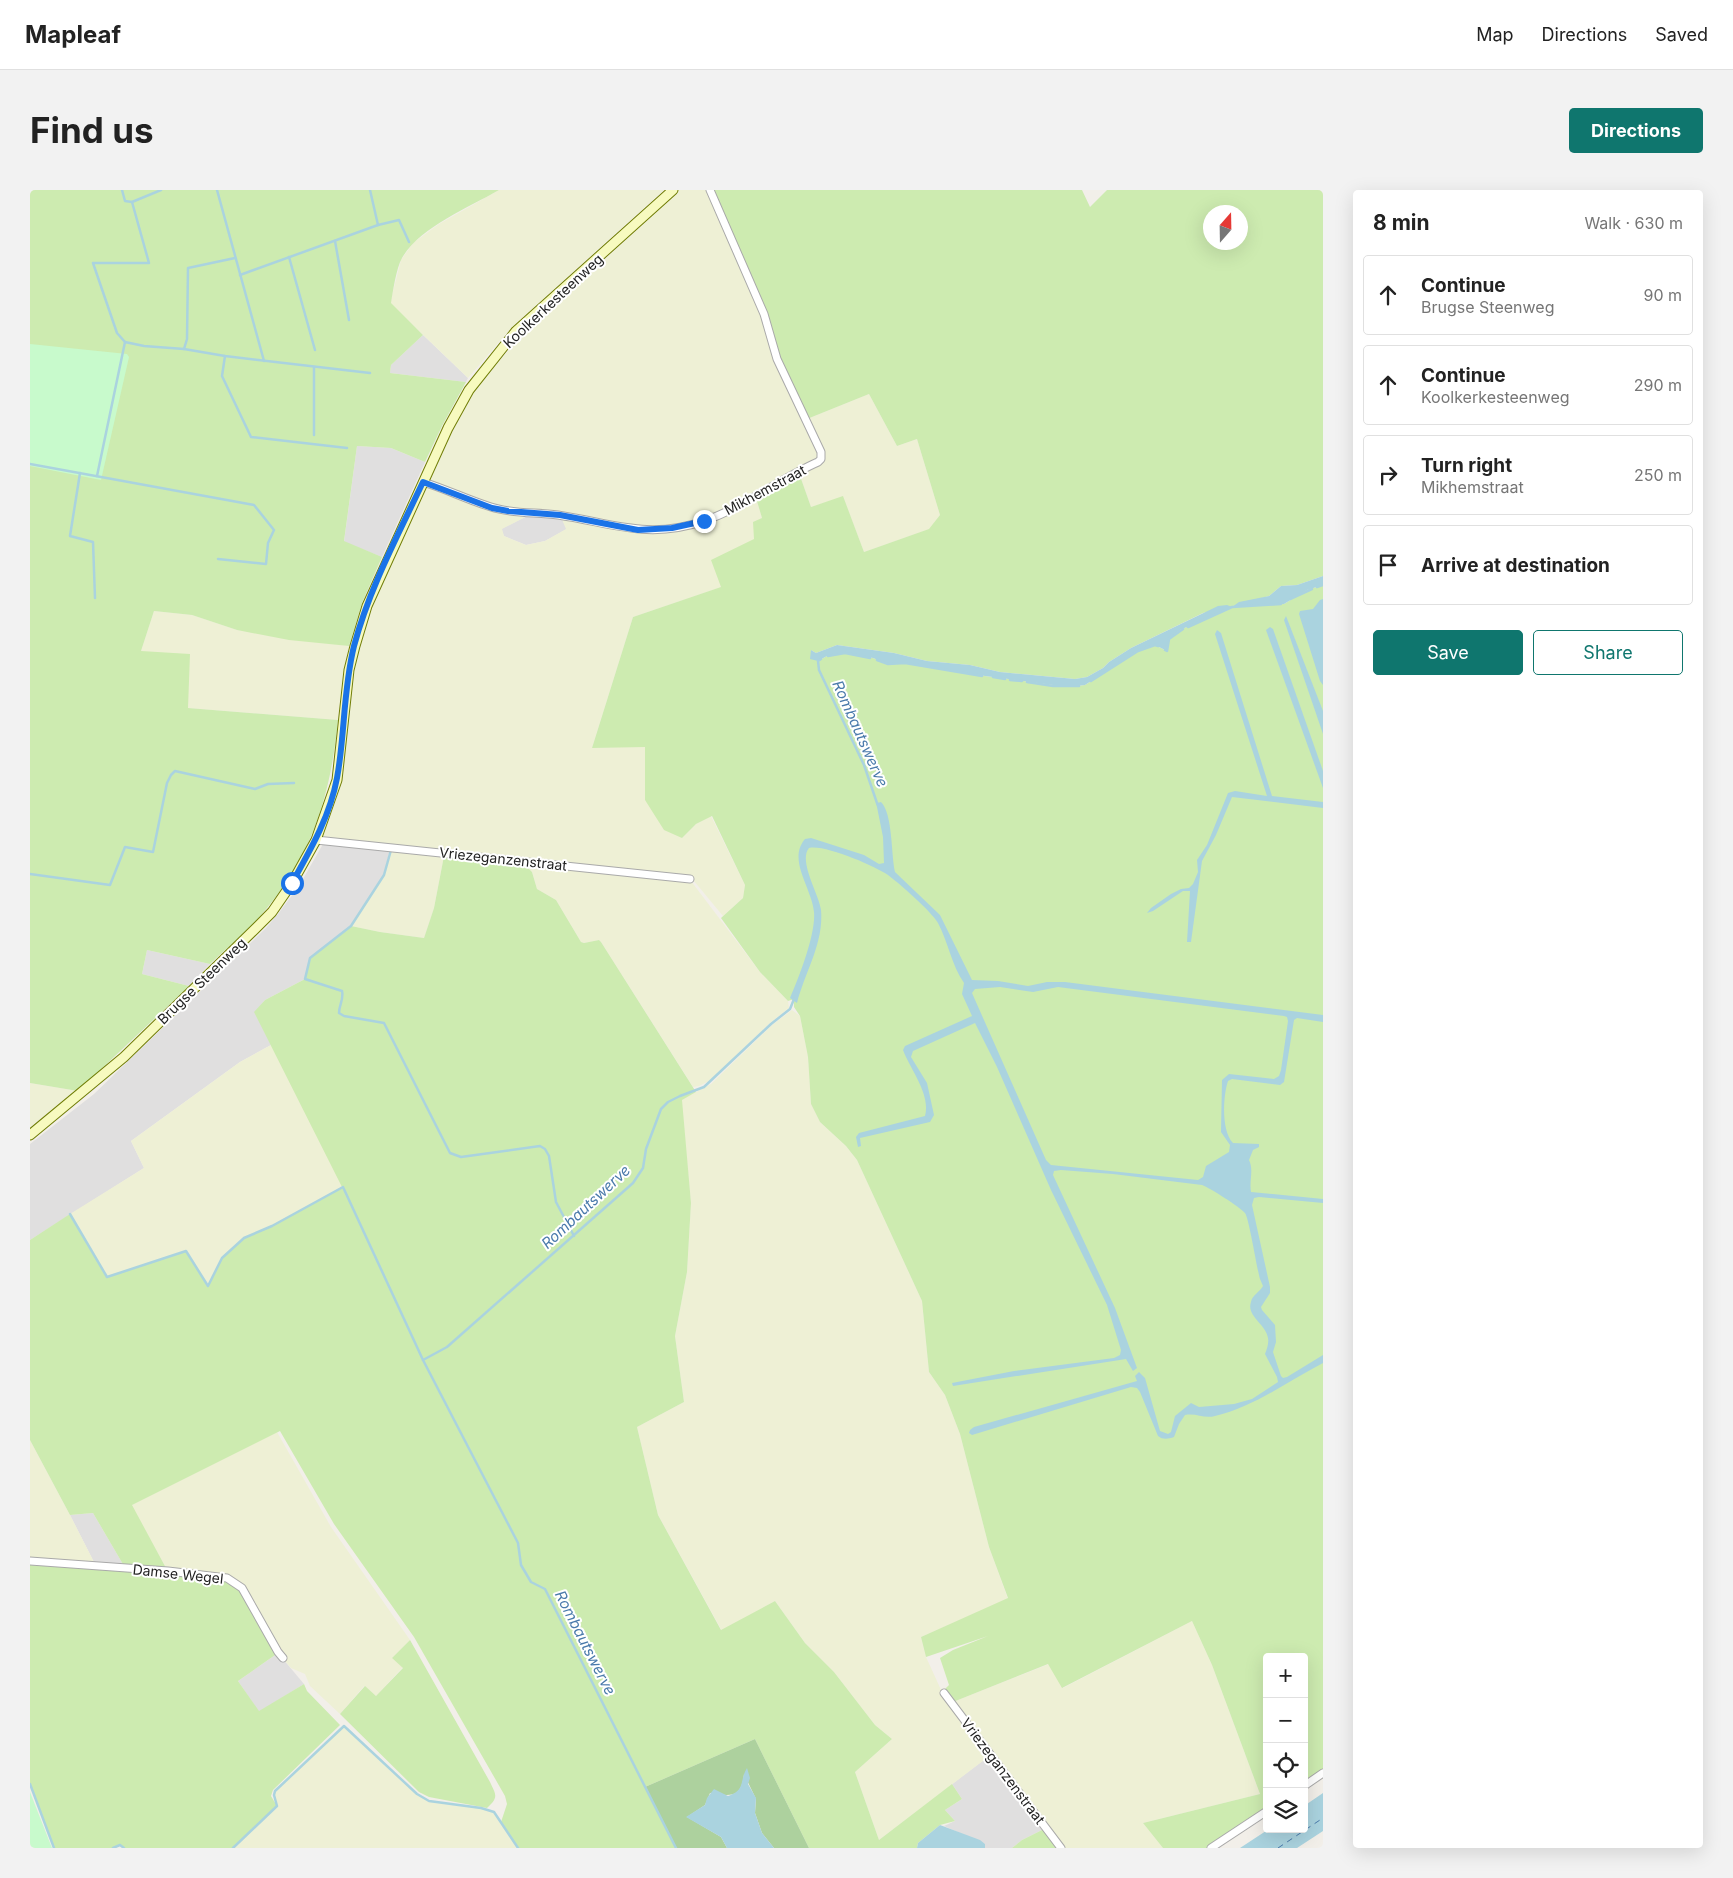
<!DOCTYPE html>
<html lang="en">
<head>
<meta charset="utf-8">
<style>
  :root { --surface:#fff; --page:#f2f2f2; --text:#222; --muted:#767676; --line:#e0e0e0; --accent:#0f766e }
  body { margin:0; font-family:Inter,sans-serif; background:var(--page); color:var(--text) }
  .controls { position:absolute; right:15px; bottom:15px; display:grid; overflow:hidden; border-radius:5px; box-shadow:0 5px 20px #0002 }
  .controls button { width:45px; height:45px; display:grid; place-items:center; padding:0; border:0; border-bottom:1px solid var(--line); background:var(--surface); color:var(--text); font:25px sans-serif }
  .compass { position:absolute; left:1173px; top:15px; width:45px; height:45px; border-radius:50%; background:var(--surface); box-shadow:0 5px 20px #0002; rotate:20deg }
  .stop { position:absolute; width:15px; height:15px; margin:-11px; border:4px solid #1a73e8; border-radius:50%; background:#fff }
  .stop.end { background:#1a73e8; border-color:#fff; box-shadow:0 1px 5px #0008 }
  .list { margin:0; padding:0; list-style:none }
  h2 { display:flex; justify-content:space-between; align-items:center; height:65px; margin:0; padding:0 20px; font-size:21px }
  h2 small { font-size:16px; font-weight:400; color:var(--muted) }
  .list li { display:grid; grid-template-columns:32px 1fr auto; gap:15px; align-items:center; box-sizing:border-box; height:80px; margin:0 10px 10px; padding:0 10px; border:1px solid var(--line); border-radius:5px }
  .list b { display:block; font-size:19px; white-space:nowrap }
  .list p { margin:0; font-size:16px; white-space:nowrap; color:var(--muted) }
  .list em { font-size:16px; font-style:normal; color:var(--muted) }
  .actions { display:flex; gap:10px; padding:15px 20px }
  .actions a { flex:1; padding:11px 0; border:1px solid var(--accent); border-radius:5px; text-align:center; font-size:18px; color:var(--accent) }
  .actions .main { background:var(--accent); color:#fff }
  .icon { flex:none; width:28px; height:28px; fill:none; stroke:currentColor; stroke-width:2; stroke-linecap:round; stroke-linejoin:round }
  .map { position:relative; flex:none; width:1293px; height:1658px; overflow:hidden; border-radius:5px }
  header { display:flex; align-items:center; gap:30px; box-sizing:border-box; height:70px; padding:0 25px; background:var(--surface); border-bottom:1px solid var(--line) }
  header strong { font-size:24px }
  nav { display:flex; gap:28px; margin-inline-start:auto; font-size:18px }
  .intro { display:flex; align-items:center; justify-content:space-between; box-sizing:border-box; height:120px; padding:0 30px }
  h1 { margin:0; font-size:35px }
  .button { padding:12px 22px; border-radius:5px; background:var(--accent); color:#fff; font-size:18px; font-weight:700 }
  main { display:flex; gap:30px; padding:0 30px }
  aside { flex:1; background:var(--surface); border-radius:5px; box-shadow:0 5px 20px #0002 }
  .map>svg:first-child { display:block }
  .residential { fill:#e0dfdf }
  .farmland { fill:#eef0d5 }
  .grass { fill:#cdebb0; fill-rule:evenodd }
  .forest { fill:#add19e }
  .park { fill:#c8facc }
  .water { fill:#aad3df; fill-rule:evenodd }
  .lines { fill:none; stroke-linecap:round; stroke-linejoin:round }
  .stream { stroke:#aad3df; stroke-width:2.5 }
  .ferry { stroke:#4a7aab; stroke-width:1; stroke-dasharray:6 5; stroke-linecap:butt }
  .street-casing { stroke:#a9a9a9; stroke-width:9 }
  .secondary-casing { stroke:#707d05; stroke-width:11 }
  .street { stroke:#fff; stroke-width:7 }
  .secondary { stroke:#f7fabf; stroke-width:9 }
  .route { stroke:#1a73e8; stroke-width:6 }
  .labels { text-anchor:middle; stroke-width:4; stroke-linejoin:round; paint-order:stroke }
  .street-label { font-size:14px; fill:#222; stroke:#fff }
  .water-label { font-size:15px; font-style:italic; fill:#4a7aab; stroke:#fff }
</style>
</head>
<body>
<header>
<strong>Mapleaf</strong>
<nav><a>Map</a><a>Directions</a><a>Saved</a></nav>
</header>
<div class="intro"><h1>Find us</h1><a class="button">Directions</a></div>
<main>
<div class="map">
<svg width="1293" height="1658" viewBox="0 0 1293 1658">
  <rect width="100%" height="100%" fill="#f2efe9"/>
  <!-- residential -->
  <g class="residential">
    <path d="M393 145 438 188 436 192 360 183 361 175Z"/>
    <path d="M327 256 361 258 395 272 352 367 314 352Z"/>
    <path d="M501 324 531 327 537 339 515 351 496 355 474 346 471 339Z"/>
    <path d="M293 654 360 659 354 685 321 736 280 768 275 789 235 810 225 822 241 855 210 872 101 951 114 978 0 1050V954L64 904 236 738 248 724 269 696Z"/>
    <path d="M117 760 180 774 159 796 112 784Z"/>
    <path d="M63 1323 94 1376 65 1374 40 1325Z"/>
    <path d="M248 1463 274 1494 229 1522 208 1491Z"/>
    <path d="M959 1566 1014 1639 992 1650 982 1658H955V1654L914 1636 925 1631 915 1620 932 1609 922 1594Z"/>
  </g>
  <!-- farmland -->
  <g class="farmland">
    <path d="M469 0H634L482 137 438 188 360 113 371 70 383 53 409 34Z"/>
    <path d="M648 0H678L712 78 790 267 701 318 654 334 626 338 469 318 398 290 422 239 446 196 480 159Z"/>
    <path d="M839 204 867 256 887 249 910 325 900 339 834 362 813 307 781 317 769 283 791 272 777 229Z"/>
    <path d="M395 296H402L450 316 501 324 472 339 474 346 496 355 515 351 536 339 531 327 640 340 726 308 732 328 724 349 692 397 603 427 562 558 615 556V610L652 648 666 634 681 626 715 695 713 708 693 726 659 685 291 649 306 604 320 505 329 457 342 418Z"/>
    <path d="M124 421 162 425 207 440 319 456 308 530 158 518 111 461Z"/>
    <path d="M360 659 414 666 404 718 394 748 350 742 321 736 354 685Z"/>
    <path d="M494 674 661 691 730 782 758 811 759 818 740 833 679 891 669 896 663 897 571 752 569 750 554 753 551 752 526 710 507 699 502 682Z"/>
    <path d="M762 820 770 826 778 867 781 914 790 932 816 956 827 970 892 1111 899 1182 915 1205 930 1244 959 1357 978 1409 891 1447 896 1467 912 1502 923 1512 1019 1474 1033 1498 1162 1431 1182 1475 1230 1604 1113 1633 1133 1658H1034L962 1564 849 1650 825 1582 862 1549 845 1535 804 1482 775 1453 745 1411 692 1441 628 1325 607 1237 654 1212 645 1146 657 1082 661 1013 651 910 681 894 742 835Z"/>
    <path d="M241 855 313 997 242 1036 214 1048 192 1068 178 1096 156 1061 77 1087 40 1024 114 978 101 951 210 872Z"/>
    <path d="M0 893 48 901 0 937Z"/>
    <path d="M247 1242 301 1337 380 1450 362 1468 373 1477 346 1506 334 1496 310 1524 280 1496 275 1484 261 1478 248 1463 251 1460 214 1396 207 1390 198 1385 136 1378 101 1315Z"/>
    <path d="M0 1250 40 1325 65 1374 0 1368Z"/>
    <path d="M314 1536 387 1604 399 1611 450 1618 464 1622 488 1658H203L246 1616 244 1605 245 1601Z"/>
  </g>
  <!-- grass -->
  <g class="grass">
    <path d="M0 0H469C438 18 390 37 372 68 366 79 363 101 361 113L393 145 361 175 360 183 436 192 412 236 395 272 361 258 327 256 314 351 352 367 332 413 319 456 259 450 207 440 162 425 124 421 111 461 160 464 158 518 308 530C301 601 284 662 237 718 220 739 199 756 180 774L117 760 112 784 159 796 48 901 0 893Z"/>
    <path d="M682 0H1052L1060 17 1077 0H1293V386L1267 395 1251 396 1239 406 1203 416 1254 414 1277 400 1293 395V1582L1274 1594V1467H1237V1619L1177 1658H1133L1113 1633 1230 1604 1182 1475 1162 1431 1032 1498 1018 1474 923 1512 915 1499 919 1495 910 1468 923 1460 958 1446 896 1467 891 1447 978 1408 959 1357 930 1244 915 1205 899 1182 892 1111 827 970 816 956 790 932 781 914 778 867 770 826 764 817V809L758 811 730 782 691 728 713 708 715 695 682 626 666 634 652 648 634 640 615 610V557L562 558 603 427 691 397 681 370 724 349 723 332 732 328 726 308 769 283 781 317 813 306 834 362 899 339 910 325 887 249 867 256 839 204 777 229 752 178ZM1180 22H1210V52H1180ZM1201 417 1150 440 1139 449 1137 461 1125 455 1108 461 1055 495 1038 497 955 486 875 473 858 474 843 468 815 463 797 466 788 471 781 460 786 463 807 455 864 463 897 471 940 475 970 482 1045 489 1057 487 1073 478 1079 472 1101 458 1173 423Z"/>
    <path d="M414 666 494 674 502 682 507 699 526 710 551 752 554 753 569 750 571 752 666 902 652 910 661 1013 657 1082 645 1146 654 1212 607 1237 628 1325 691 1440 745 1411 775 1453 804 1482 845 1535 862 1549 825 1582 849 1650 922 1594 932 1609 915 1620 925 1631 910 1635 888 1653 887 1658H779L725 1549 615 1597 646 1658H488L471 1632 477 1614 475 1606 384 1447 304 1334 250 1241 102 1315 136 1378 94 1376 63 1323 40 1325 0 1250V1050L40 1024 77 1087 156 1061 178 1096 192 1068 214 1048 242 1036 312 997 224 822 235 810 275 789 280 768 321 736 350 742 394 748 404 718Z"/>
    <path d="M0 1375 196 1389 211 1399 248 1463 208 1491 229 1521 274 1494 277 1501 310 1535 243 1600 241 1606 247 1616 203 1658H94L90 1655 83 1658H24L0 1594Z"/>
    <path d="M380 1450 460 1592C466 1605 469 1607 457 1618L399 1607 389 1602 310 1524 335 1496 346 1506 373 1478 362 1468Z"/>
    <path d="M1014 1639 1028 1658H982L992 1650Z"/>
  </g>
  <!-- forest -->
  <path class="forest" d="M725 1549 779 1658H744L732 1643 725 1623 726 1609 714 1584C712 1609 699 1606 680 1603L675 1615 657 1627 691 1647 697 1658H646L615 1597Z"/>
  <!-- park -->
  <g class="park">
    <path d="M0 154 97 164 99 167 71 290 0 276Z"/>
    <path d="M0 1602 22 1658H0Z"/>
  </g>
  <!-- water -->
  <g class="water">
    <path d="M1293 386V395L1277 400 1254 414 1202 417 1150 440 1139 449 1137 461 1125 455 1108 461 1055 495 1038 497 955 486 875 473 858 474 843 468 815 463 797 466 788 471 780 469 781 460 786 463 807 455 864 463 897 471 940 475 970 482 1045 489 1057 487 1073 478 1079 472 1101 458 1188 416 1197 415 1202 417 1209 412 1239 406 1251 396 1267 395Z"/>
    <path d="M1293 409V495L1290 491 1269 424 1270 421 1283 419 1290 410Z"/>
    <path d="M1256 426 1293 521V544L1254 430Z"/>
    <path d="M1240 437 1243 439 1293 581V598L1236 440Z"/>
    <path d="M1187 440 1191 443 1242 606 1293 612V618L1202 607 1186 645 1172 671 1161 752H1157L1160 701H1153L1123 721 1117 723 1121 718 1141 704 1151 699 1159 698 1163 694 1168 682 1167 670 1177 655 1198 603 1205 601 1237 606 1185 444Z"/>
    <path d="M851 612C863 624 861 665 865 682L910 725 942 790 968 791 998 796 1017 792H1035L1293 825V832L1267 828 1264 830 1254 892 1250 895 1202 889 1198 891C1193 906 1191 941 1203 953L1229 954V957L1223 960 1219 970C1224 980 1219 990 1221 1002L1293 1009V1013L1229 1007 1224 1008 1222 1015 1240 1097V1103L1231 1117 1232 1120 1245 1135 1246 1152 1243 1162 1251 1186 1253 1188 1257 1187 1293 1165V1173C1258 1191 1224 1217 1185 1226 1174 1229 1167 1223 1155 1225L1149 1234 1144 1247C1138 1249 1133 1250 1128 1246L1110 1202 1107 1198 1101 1197 942 1245 939 1243 940 1240 944 1237 1107 1191 1105 1186 1109 1182 1115 1188 1130 1241 1138 1244 1141 1242 1145 1226 1161 1213 1169 1217 1204 1214 1222 1209 1248 1192 1247 1187 1235 1164C1237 1159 1239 1153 1238 1148 1236 1134 1216 1126 1221 1112 1222 1105 1230 1102 1233 1096L1230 1089C1227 1079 1219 1028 1215 1023 1210 1017 1180 998 1172 995L1083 984 1031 980 1024 981 1023 985 1085 1118 1107 1178 1103 1181 1096 1169 923 1196 922 1193 984 1181 1084 1168 1090 1165 1091 1160 1077 1115 1021 1000 967 877 945 833 883 861 881 867 897 893 904 925 900 932 830 948 831 956 828 957 826 947 829 943 895 926C901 904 880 879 873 860L875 856 942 826 932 804 934 793C922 776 918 752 908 733 901 721 870 694 858 685 845 676 794 654 779 658 768 671 789 704 791 720 794 753 775 782 767 813L760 808C769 787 786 744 784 722 782 698 757 670 775 649L781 648 834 665 849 674 854 673 853 647 847 617V613ZM970 797 1003 802 1028 797 1254 826 1257 827 1258 831 1251 880 1249 886 1244 889 1199 884 1192 890 1191 942 1200 955 1199 962 1176 976 1173 987 1168 990 1021 975 1016 970 942 803 945 799Z"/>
    <path d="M717 1578 720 1588 718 1594 726 1608 725 1623 732 1643 744 1658H697L691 1647 656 1627 675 1615 677 1608 684 1599 698 1606C716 1600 709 1591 717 1578Z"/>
    <path d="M1293 1603V1641L1267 1658H1210L1239 1639H1274V1616Z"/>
    <path d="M910 1635 950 1650 955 1654V1658H887L888 1653Z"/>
  </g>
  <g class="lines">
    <!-- stream -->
    <g class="stream">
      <path d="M92 0 95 11 102 12 131 0"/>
      <path d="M187 0 234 171"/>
      <path d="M340 0 348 35 369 30 379 52"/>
      <path d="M305 51 319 130"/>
      <path d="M259 67 285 160"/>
      <path d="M210 85 348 35"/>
      <path d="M95 152 87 143 63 73H119L102 12"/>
      <path d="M154 159 157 149 158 78 205 68"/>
      <path d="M195 166 192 186 221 247 317 258"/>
      <path d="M284 245V177"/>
      <path d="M0 274 224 315 244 340 238 353 236 374 188 369"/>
      <path d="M50 283 40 346 63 352 65 408"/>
      <path d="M67 286 95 152 114 156 154 159 195 166 340 183"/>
      <path d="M1287 397 1293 395"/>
      <path d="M1260 409 1282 399"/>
      <path d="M1158 437 1202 417 1251 414"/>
      <path d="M1135 460 1137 461 1139 449 1153 439"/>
      <path d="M798 466 815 463 840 468"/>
      <path d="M791 469 788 471 789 480 834 575 848 616"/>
      <path d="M847 470 858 474 875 473 952 486"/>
      <path d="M963 487 975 489"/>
      <path d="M980 490 992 491"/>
      <path d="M1061 491 1108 461 1125 455 1128 456"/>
      <path d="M997 492 1023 496H1049"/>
      <path d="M361 660 354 685 321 736 280 768 275 789 312 801C314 809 309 815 309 823L314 826 354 833 420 963 431 967 510 956 515 959 519 966 526 1012 544 1046"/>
      <path d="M0 684 80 695 95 657 123 662 137 593 141 585 145 581 225 599 238 594 264 593"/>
      <path d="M40 1024 77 1087 156 1061 178 1096 192 1068 214 1048 242 1036 313 997 393 1170 488 1353 491 1375 501 1392 515 1399 646 1658"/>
      <path d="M393 1170 417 1157 603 993 613 978 616 959 631 919 638 912 650 906 674 897 741 834 760 819 764 809"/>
      <path d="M0 1594 24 1658"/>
      <path d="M83 1658 90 1655 94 1658"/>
      <path d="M203 1658 247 1616 244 1605 245 1601 314 1536 387 1604 399 1611 451 1618 464 1622 488 1658"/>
    </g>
    <!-- ferry -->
    <path class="ferry" d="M1248 1658 1293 1628"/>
    <defs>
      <g id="street">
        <path d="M393 292C416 299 438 310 461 317 482 324 506 322 528 325 582 333 618 350 674 331 715 317 749 289 788 272L791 269V262L747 169 734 124 680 0"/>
        <path d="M286 650 660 689"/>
        <path d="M0 1371 138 1381 197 1388 212 1398 248 1462 253 1468"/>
        <path d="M914 1503 1031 1658"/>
        <path d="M1274 1596 1293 1583"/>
        <path d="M1181 1658 1237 1621"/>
      </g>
      <path id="secondary" d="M0 945 94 867 223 741 242 722 262 693 286 650 307 590 319 480 325 456 337 416 418 238 439 200 486 141 643 0"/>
    </defs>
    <!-- street casing -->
    <use href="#street" class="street-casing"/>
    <!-- secondary casing -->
    <use href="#secondary" class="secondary-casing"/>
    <!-- street -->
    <use href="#street" class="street"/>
    <!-- secondary -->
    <use href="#secondary" class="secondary"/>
  </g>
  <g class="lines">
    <!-- route -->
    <path class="route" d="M262 693C281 659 300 626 307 588 315 545 313 500 324 456 339 399 368 345 393 292L462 318 478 321 530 325 608 340 642 338 674 331"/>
  </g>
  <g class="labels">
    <!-- street labels -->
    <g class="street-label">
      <text transform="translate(523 111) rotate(-43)" y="5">Koolkerkesteenweg</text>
      <text transform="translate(735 300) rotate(-28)" y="5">Mikhemstraat</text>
      <text transform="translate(473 669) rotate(6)" y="5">Vriezeganzenstraat</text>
      <text transform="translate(172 791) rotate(-44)" y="5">Brugse Steenweg</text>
      <text transform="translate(148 1384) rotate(6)" y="5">Damse Wegel</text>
      <text transform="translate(973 1581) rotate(53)" y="5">Vriezeganzenstraat</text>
    </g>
    <!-- water labels -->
    <g class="water-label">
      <text transform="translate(830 544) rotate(66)" y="5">Rombautswerve</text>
      <text transform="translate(556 1017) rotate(-43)" y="5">Rombautswerve</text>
      <text transform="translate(555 1453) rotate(63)" y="5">Rombautswerve</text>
    </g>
  </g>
</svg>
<div class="controls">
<button>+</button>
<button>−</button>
<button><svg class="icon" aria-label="locate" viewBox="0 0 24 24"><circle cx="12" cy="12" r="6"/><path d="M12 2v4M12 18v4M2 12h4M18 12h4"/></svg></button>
<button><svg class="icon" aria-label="layers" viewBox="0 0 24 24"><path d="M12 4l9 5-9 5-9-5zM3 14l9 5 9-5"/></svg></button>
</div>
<svg class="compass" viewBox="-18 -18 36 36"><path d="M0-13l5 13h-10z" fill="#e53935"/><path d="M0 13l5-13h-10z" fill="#767676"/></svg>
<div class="stop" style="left:262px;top:693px"></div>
<div class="stop end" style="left:674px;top:331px"></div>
</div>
<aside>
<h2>8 min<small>Walk · 630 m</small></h2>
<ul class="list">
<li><svg class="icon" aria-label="ahead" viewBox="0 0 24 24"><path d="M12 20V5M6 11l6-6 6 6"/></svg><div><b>Continue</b><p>Brugse Steenweg</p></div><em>90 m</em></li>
<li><svg class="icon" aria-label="ahead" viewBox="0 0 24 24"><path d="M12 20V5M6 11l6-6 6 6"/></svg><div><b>Continue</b><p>Koolkerkesteenweg</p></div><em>290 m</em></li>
<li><svg class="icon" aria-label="right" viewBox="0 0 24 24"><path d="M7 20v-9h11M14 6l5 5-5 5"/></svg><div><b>Turn right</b><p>Mikhemstraat</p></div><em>250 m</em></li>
<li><svg class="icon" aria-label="arrive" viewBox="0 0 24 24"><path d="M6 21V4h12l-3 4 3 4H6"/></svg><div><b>Arrive at destination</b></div></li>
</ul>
<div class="actions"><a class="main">Save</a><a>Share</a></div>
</aside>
</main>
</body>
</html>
